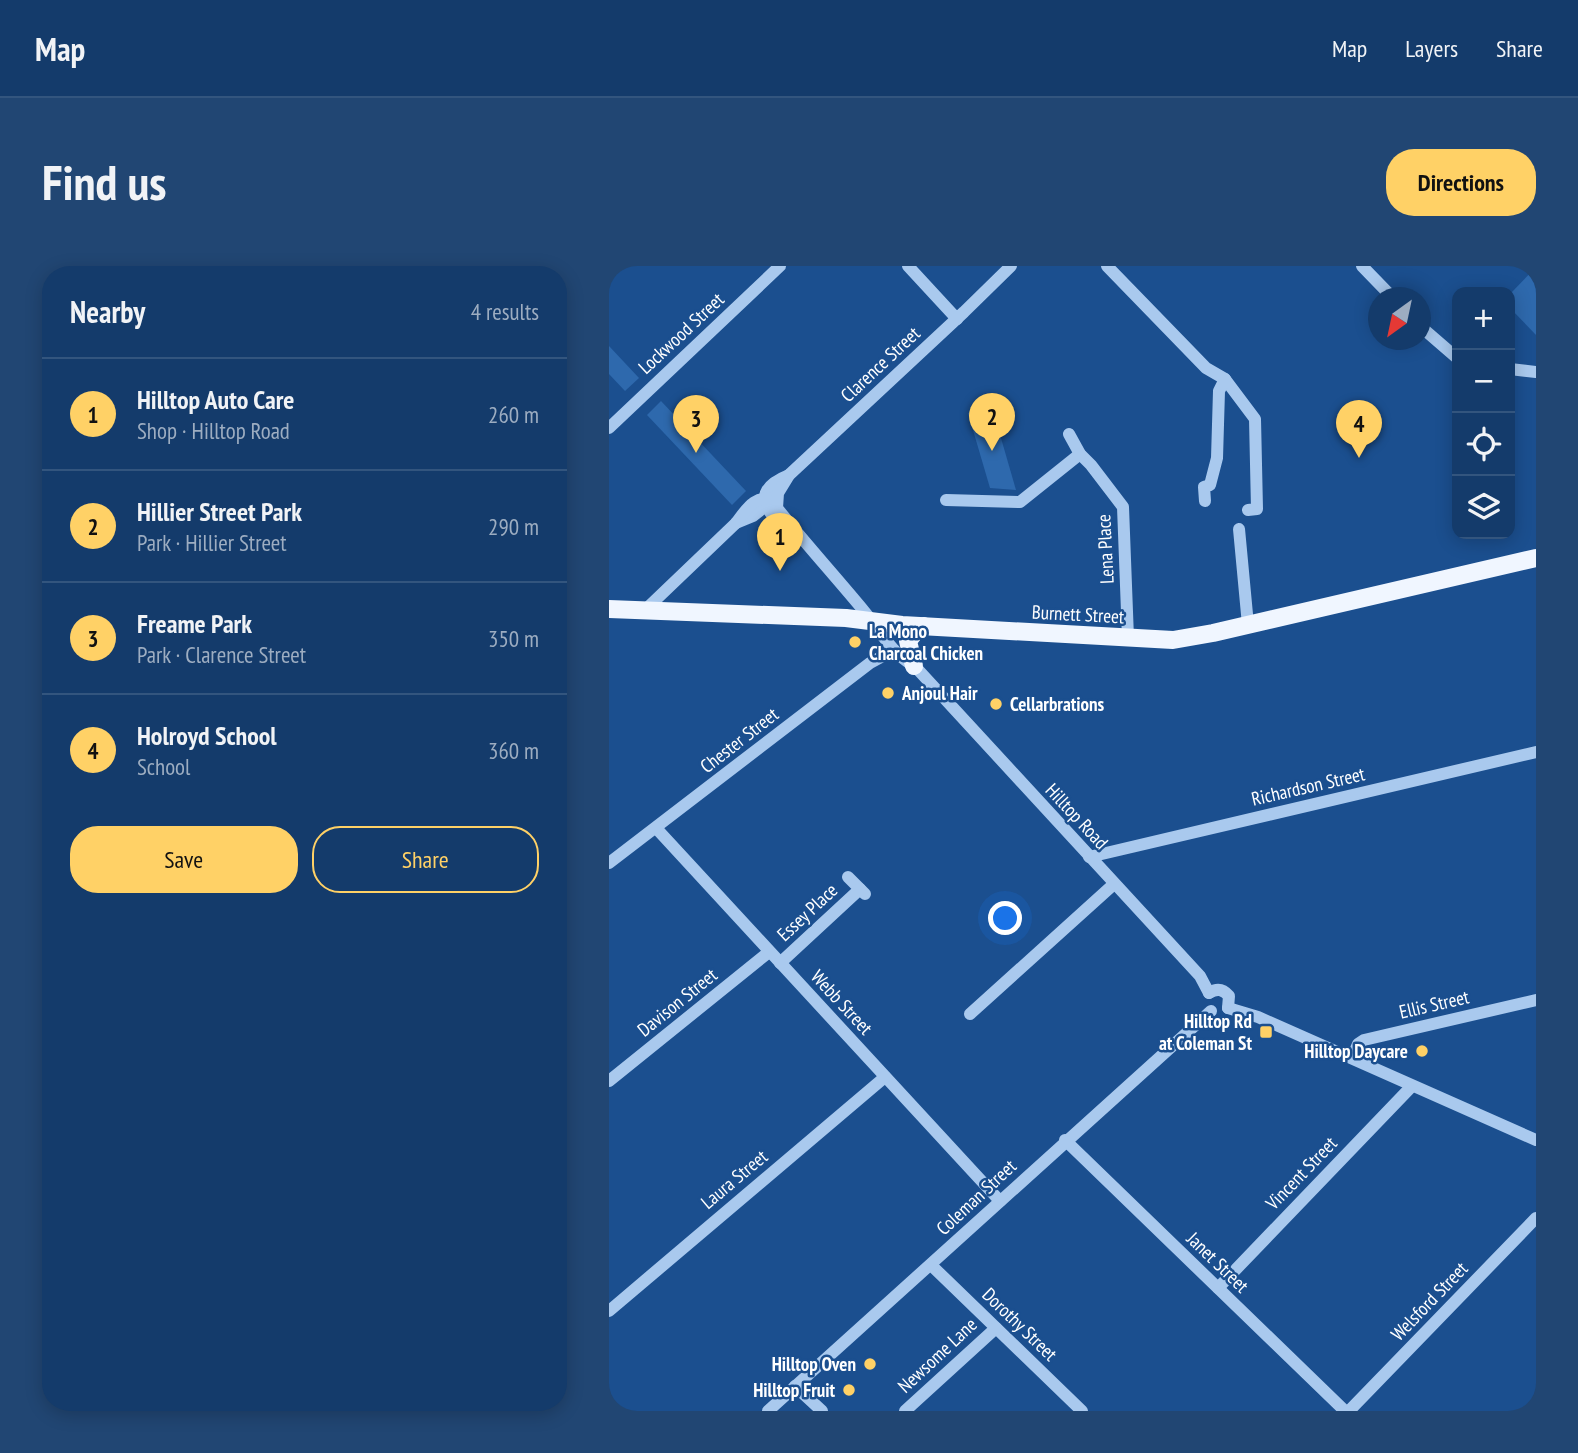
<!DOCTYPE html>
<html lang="en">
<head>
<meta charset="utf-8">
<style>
  :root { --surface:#143b6b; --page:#214673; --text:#f1f3f6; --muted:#9dadc1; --line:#33557e; --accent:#ffd166 }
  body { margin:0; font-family:"PT Sans Narrow",sans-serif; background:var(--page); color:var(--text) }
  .controls { position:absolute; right:21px; top:21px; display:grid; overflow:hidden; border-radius:14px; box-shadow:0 4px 18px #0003 }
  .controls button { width:63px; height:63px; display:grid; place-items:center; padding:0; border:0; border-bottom:2px solid var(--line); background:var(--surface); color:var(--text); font:35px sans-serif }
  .compass { position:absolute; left:759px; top:21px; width:63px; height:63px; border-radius:50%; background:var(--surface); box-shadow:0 4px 18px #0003; rotate:213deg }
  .you { position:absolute; left:397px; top:653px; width:24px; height:24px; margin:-18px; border:5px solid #fff; border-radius:50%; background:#1a73e8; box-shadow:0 0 0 10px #1a73e833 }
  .badge { display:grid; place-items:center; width:46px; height:46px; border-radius:50%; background:var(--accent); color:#111; font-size:23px; font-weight:700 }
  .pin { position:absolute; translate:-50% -58px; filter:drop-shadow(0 2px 4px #0008) }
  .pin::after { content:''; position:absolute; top:37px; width:24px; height:21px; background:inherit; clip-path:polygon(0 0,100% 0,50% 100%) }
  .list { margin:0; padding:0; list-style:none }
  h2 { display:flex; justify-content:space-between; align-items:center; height:91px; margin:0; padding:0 28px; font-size:30px }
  h2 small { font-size:23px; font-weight:400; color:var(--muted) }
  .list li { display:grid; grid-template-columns:46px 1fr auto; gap:21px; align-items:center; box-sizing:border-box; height:112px; padding:0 28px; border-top:2px solid var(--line) }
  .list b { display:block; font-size:26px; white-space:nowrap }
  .list p { margin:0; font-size:23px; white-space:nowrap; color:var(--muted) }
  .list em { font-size:23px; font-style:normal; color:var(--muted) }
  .actions { display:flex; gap:14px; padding:21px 28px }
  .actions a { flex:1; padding:16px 0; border:2px solid var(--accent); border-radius:28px; text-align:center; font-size:24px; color:var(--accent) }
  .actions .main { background:var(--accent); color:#111 }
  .icon { flex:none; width:38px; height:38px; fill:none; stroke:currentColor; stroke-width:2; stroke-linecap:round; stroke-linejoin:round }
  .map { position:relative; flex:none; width:927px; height:1145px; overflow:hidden; border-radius:28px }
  header { display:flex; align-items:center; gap:42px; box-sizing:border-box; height:98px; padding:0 35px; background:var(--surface); border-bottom:2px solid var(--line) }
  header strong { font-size:33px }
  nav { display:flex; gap:38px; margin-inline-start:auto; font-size:24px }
  .intro { display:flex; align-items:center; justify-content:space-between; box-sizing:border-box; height:168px; padding:0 42px }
  h1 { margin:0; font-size:49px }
  .button { padding:18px 32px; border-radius:28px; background:var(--accent); color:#111; font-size:24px; font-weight:700 }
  main { display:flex; gap:42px; padding:0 42px }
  aside { flex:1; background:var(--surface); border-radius:28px; box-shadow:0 4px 18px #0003 }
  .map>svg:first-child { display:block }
  .green { fill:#2e69ad }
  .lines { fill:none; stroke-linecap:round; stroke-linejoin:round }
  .minor { stroke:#a9c9ee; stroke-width:12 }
  .major { stroke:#f0f6ff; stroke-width:18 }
  .poi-dot { fill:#ffd166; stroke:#1b4f8f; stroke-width:2.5 }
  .labels { text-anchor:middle; stroke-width:5; stroke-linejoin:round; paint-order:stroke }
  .street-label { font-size:19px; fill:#fff; stroke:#1b4f8f }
  .poi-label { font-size:19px; font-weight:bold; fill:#fff; stroke:#1b4f8f; text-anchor:end }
</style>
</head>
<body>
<header>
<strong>Map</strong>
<nav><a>Map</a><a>Layers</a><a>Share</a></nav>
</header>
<div class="intro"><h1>Find us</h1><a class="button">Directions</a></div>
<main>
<aside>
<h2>Nearby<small>4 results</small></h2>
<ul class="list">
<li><span class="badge">1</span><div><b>Hilltop Auto Care</b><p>Shop · Hilltop Road</p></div><em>260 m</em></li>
<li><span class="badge">2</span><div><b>Hillier Street Park</b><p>Park · Hillier Street</p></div><em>290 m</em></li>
<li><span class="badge">3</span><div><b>Freame Park</b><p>Park · Clarence Street</p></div><em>350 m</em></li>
<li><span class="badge">4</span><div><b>Holroyd School</b><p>School</p></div><em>360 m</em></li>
</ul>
<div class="actions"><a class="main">Save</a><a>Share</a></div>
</aside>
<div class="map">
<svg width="927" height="1145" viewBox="0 0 927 1145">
  <rect width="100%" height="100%" fill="#1b4f8f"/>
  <!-- green -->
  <g class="green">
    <path d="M927 1V69L901 42V28Z"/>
    <path d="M0 80 30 112 16 125 0 108Z"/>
    <path d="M52 135 137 225 123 239 38 149Z"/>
    <path d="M383 141 407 224 381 222 359 147Z"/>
  </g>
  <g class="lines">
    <!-- minor -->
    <g class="minor">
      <path d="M299 0 348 53"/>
      <path d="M498 0 597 102 616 113 646 153 648 243 639 244"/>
      <path d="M753 0 784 32"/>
      <path d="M811 60 848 92"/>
      <path d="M901 103 927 106"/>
      <path d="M0 162 171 0"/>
      <path d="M460 168 471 188 482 199 514 241 519 372"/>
      <path d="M180 209C140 225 157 246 180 267"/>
      <path d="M337 234 411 236 471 188"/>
      <path d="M596 235 595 221 601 219 608 192 610 125 616 113"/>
      <path d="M127 257 144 250 162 236"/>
      <path d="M630 263 639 359"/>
      <path d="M35 345 127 257C140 240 144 231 167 232"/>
      <path d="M301 395 591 710 600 727"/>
      <path d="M305 400C282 387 271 364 255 345 226 310 196 277 168 242L169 227 180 209 355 46 402 0"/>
      <path d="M47 562 391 935"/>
      <path d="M480 591 927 486"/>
      <path d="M0 597 261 397 285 384"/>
      <path d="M239 611 256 628"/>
      <path d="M171 697 251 623"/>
      <path d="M600 727C608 722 614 723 620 730L619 742"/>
      <path d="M619 742 649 751 927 874"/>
      <path d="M361 748 505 618"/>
      <path d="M743 792 749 778 755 774 927 734"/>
      <path d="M0 815 160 686"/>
      <path d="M456 874 736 1145"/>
      <path d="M322 999 473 1145"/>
      <path d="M609 1022 803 820"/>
      <path d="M0 1045 276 811"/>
      <path d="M186 1120 213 1145"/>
      <path d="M159 1145 602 745"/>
      <path d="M296 1145 387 1062"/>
      <path d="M740 1145 927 952"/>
    </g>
    <!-- major -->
    <g class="major">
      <path d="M0 343 237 352 293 359 564 374 604 367 927 292"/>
      <path d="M305 400 299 375 305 367 315 360"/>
    </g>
  </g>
  <!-- markers -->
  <g class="poi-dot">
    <circle cx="246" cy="376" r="7"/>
    <circle cx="279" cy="427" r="7"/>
    <circle cx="387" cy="438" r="7"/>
    <rect x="650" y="759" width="14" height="14" rx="3.5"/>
    <circle cx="813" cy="785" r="7"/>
    <circle cx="261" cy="1098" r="7"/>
    <circle cx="240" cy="1124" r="7"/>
  </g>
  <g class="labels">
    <!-- street labels -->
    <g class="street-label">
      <text transform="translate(72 67) rotate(-43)" y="7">Lockwood Street</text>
      <text transform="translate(271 98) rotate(-43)" y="7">Clarence Street</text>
      <text transform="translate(496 283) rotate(-93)" y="7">Lena Place</text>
      <text transform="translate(469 348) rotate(3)" y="7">Burnett Street</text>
      <text transform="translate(130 474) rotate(-38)" y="7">Chester Street</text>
      <text transform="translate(699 520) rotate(-13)" y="7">Richardson Street</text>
      <text transform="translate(468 550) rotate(47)" y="7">Hilltop Road</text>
      <text transform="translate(198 646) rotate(-43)" y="7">Essey Place</text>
      <text transform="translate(68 736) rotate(-39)" y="7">Davison Street</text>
      <text transform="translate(233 736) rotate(47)" y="7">Webb Street</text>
      <text transform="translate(825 738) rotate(-13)" y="7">Ellis Street</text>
      <text transform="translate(692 907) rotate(-46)" y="7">Vincent Street</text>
      <text transform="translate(125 913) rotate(-40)" y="7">Laura Street</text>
      <text transform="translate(367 931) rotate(-43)" y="7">Coleman Street</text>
      <text transform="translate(609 996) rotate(44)" y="7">Janet Street</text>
      <text transform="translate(820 1035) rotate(-46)" y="7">Welsford Street</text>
      <text transform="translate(411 1058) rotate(44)" y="7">Dorothy Street</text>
      <text transform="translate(328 1089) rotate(-43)" y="7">Newsome Lane</text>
    </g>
    <!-- poi labels -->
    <g class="poi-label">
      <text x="260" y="372" text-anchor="start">La Mono<tspan x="260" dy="22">Charcoal Chicken</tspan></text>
      <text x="293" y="434" text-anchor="start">Anjoul Hair</text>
      <text x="401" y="445" text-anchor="start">Cellarbrations</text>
      <text x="643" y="762">Hilltop Rd<tspan x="643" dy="22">at Coleman St</tspan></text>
      <text x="799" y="792">Hilltop Daycare</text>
      <text x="247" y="1105">Hilltop Oven</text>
      <text x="226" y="1131">Hilltop Fruit</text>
    </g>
  </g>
</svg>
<div class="controls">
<button>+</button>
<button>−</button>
<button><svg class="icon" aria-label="locate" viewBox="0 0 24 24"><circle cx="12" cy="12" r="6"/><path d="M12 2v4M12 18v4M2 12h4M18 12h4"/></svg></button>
<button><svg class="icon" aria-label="layers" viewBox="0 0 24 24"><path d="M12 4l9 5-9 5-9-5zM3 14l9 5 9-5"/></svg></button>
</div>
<svg class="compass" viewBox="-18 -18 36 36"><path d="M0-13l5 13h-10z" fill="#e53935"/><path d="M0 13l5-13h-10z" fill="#9dadc1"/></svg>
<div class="you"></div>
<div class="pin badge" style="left:171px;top:305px">1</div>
<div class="pin badge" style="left:383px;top:185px">2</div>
<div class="pin badge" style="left:87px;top:187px">3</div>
<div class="pin badge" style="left:750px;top:192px">4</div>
</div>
</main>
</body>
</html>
